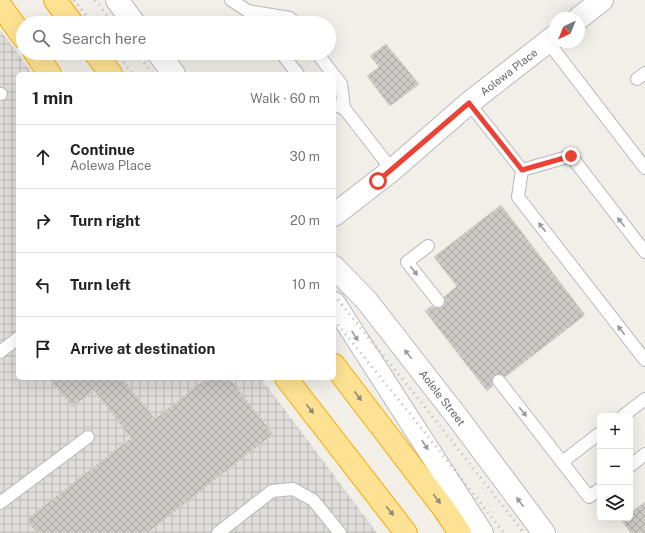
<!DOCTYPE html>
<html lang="en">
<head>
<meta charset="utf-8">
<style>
  :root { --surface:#fff; --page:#f2f2f2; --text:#222; --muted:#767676; --line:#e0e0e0 }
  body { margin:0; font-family:"Public Sans",sans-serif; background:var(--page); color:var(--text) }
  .controls { position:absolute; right:12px; bottom:12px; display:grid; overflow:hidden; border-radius:6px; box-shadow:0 4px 16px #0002 }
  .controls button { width:36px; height:36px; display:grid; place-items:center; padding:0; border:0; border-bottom:1px solid var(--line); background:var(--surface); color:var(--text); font:20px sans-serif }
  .compass { position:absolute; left:549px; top:12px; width:36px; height:36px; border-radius:50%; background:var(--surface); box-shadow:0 4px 16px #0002; rotate:223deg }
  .stop { position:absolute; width:12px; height:12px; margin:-9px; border:3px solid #ea4335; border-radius:50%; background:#fff }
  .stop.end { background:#ea4335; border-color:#fff; box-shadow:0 1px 4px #0008 }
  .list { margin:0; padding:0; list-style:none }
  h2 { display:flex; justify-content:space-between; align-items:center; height:52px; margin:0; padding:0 16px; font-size:17px }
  h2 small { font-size:13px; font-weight:400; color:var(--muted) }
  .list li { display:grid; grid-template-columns:26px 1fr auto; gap:12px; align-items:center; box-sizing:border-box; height:64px; padding:0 16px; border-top:1px solid var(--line) }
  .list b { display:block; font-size:15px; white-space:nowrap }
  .list p { margin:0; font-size:13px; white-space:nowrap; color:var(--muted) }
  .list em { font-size:13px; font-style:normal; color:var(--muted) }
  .icon { flex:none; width:22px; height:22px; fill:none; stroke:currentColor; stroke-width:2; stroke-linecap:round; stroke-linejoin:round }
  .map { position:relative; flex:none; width:645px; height:533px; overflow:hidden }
  .search { position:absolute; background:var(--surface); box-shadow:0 4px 16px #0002; left:16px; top:16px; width:320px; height:44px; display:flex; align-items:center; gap:10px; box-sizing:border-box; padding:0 14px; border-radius:22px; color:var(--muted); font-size:15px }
  .panel { position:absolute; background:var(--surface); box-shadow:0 4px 16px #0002; left:16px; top:72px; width:320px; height:308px; border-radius:6px }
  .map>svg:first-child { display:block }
  .industrial { fill:url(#industrial-grid) }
  .building { fill:url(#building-cross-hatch); stroke:#d6d1c6 }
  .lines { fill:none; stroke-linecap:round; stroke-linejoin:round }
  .lane-casing { stroke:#b5b8bc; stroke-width:14 }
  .street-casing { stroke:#b5b8bc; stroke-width:24 }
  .highway-casing { stroke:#f9ab00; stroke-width:24 }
  .lane { stroke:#fff; stroke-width:12 }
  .street { stroke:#fff; stroke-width:22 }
  .highway { stroke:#fde293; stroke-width:22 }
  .rail { stroke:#b6b7b8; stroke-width:3; stroke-dasharray:1 5; stroke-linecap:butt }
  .oneway { fill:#979a9d }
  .oneway2 { fill:#8e8975 }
  .route { stroke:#ea4335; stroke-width:5 }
  .labels { text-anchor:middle; stroke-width:4; stroke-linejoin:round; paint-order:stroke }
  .street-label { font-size:11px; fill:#5f6368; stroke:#fff }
</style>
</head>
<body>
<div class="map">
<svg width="645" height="533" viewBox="0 0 645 533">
  <defs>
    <pattern id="industrial-grid" width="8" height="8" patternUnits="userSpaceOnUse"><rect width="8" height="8" fill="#e0deda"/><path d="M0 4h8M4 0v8" fill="none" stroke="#b9b8b5"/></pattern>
    <pattern id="building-cross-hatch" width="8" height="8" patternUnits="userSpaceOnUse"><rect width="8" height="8" fill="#cccac5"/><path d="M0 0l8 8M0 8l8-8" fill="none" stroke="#a9a8a4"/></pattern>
  </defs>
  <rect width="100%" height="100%" fill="#f1efe8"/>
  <!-- industrial -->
  <path class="industrial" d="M0 30 33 74H18V378H261L377 533H0Z"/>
  <!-- building -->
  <g class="building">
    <path d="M386 44 419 84 390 106 367 76 379 67 370 56Z"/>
    <path d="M501 205 585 315 505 377 501 374 495 375 492 379 493 386 487 391 425 311 432 306 436 308 442 307 445 303 444 297 457 286 434 257Z"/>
    <path d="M49 378H122L155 419 207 378H229L273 434 147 533H37L26 520 131 438 94 390 72 407Z"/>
    <path d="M645 502V533H631L621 520 624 518H630V513Z"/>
  </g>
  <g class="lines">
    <defs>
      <g id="lane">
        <path d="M231 0 248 11 257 23"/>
        <path d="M248 11 290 18 294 23"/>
        <path d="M548 42 645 168"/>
        <path d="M281 53 298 74"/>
        <path d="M317 53 333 74"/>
        <path d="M334 75 341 84 344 108"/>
        <path d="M637 79 645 73"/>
        <path d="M0 94H1"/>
        <path d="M469 103 522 170 518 197 645 360"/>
        <path d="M334 105 344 108 392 170"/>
        <path d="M522 170 571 156 645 252"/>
        <path d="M428 246 407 262 438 301"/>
        <path d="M0 352 18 338"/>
        <path d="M499 381 562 462 600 433"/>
        <path d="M623 416 645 399"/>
        <path d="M562 462 589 497 600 489"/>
        <path d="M630 466 645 454"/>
        <path d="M0 503 88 437"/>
        <path d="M218 533 272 491 293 489 313 500 340 533"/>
      </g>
      <g id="street">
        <path d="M117 0 134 23"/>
        <path d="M579 18 602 0"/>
        <path d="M158 53 174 74"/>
        <path id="s1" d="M334 215 392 170 469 103 555 36"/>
        <path id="s2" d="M334 267 367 301 458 418 544 533"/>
        <path d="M334 303 482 533"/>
      </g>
      <g id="highway">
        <path d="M55 0 72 23"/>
        <path d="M0 5 23 37"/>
        <path d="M35 53 50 74"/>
        <path d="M95 53 111 74"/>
        <path d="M334 365 444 509 460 533"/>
        <path d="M286 378 406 533"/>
      </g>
    </defs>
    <!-- lane casing -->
    <use href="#lane" class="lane-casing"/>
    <!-- street casing -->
    <use href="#street" class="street-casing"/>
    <!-- highway casing -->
    <use href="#highway" class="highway-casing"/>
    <!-- lane -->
    <use href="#lane" class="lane"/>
    <!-- street -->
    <use href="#street" class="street"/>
    <!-- highway -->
    <use href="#highway" class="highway"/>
    <!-- rail -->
    <g class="rail">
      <path d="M74 0 92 23"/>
      <path d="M95 0 113 23"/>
      <path d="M116 53 133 74"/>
      <path d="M137 53 153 74"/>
      <path d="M334 295 425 407 524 533"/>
      <path d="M334 320 415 420 504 533"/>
    </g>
  </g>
  <!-- one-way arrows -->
  <defs><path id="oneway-solid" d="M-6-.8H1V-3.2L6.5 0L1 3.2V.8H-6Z"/></defs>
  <g class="oneway">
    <use href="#oneway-solid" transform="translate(621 222) rotate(-128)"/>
    <use href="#oneway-solid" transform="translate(542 227) rotate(-128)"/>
    <use href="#oneway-solid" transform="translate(414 271) rotate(52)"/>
    <use href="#oneway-solid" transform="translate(621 330) rotate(-128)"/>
    <use href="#oneway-solid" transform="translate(355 336) rotate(57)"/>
    <use href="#oneway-solid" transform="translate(408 354) rotate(-128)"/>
    <use href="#oneway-solid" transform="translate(523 412) rotate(52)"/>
    <use href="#oneway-solid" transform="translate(425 445) rotate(57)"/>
    <use href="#oneway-solid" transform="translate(520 502) rotate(-127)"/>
  </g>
  <g class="oneway2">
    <use href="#oneway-solid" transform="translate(358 396) rotate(53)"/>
    <use href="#oneway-solid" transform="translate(310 409) rotate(52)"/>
    <use href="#oneway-solid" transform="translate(437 499) rotate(53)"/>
    <use href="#oneway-solid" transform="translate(390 511) rotate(52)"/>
  </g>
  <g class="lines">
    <!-- route -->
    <path class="route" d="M378 181 469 103 522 170 571 156"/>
  </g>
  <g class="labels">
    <!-- street labels -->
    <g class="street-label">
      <text dy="4" stroke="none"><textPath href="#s1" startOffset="226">Aolewa Place</textPath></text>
      <text dy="4" stroke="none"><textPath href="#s2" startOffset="170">Aolele Street</textPath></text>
    </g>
  </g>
</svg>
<div class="controls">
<button>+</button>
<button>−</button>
<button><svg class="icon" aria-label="layers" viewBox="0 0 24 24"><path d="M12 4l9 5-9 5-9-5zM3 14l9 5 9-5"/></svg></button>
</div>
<svg class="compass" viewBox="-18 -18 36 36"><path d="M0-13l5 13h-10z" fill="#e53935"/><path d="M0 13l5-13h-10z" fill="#767676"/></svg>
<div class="stop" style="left:378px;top:181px"></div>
<div class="stop end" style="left:571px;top:156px"></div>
<div class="search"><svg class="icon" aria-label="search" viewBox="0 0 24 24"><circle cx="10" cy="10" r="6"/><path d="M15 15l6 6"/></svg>Search here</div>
<section class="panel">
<h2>1 min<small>Walk · 60 m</small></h2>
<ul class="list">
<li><svg class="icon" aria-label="ahead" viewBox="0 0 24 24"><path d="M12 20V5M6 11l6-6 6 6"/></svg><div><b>Continue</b><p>Aolewa Place</p></div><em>30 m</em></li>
<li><svg class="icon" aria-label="right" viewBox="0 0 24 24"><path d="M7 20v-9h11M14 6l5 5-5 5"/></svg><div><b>Turn right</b></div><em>20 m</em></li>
<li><svg class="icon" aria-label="left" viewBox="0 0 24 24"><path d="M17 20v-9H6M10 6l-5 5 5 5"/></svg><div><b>Turn left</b></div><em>10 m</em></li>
<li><svg class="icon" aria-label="arrive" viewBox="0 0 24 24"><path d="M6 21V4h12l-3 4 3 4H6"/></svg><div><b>Arrive at destination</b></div></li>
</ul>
</section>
</div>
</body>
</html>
